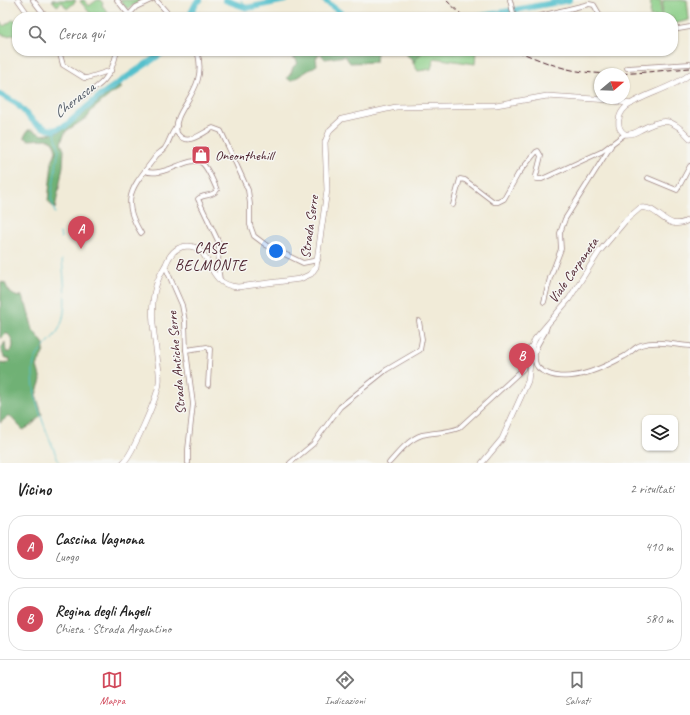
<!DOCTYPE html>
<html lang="it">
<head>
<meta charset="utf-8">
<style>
  :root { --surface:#fff; --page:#f6f6f6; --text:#222; --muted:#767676; --line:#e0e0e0; --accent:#d1495b }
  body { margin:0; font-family:Caveat,sans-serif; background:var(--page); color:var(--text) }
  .controls { position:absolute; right:12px; bottom:12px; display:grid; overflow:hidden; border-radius:8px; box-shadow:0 1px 3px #0004 }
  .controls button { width:36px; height:36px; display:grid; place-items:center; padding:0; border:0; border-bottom:1px solid var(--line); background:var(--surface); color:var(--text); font:20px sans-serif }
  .compass { position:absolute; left:594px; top:68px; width:36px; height:36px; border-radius:50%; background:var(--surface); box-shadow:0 1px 3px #0004; rotate:71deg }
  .you { position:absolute; left:276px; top:251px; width:14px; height:14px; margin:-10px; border:3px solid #fff; border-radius:50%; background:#1a73e8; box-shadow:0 0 0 6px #1a73e833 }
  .badge { display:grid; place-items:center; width:26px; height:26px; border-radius:50%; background:var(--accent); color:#fff; font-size:13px; font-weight:700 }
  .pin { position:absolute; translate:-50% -33px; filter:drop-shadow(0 1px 2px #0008) }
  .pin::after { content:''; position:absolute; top:21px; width:14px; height:12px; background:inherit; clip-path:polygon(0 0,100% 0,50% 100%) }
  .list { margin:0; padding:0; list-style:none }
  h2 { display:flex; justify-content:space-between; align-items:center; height:52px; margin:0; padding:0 16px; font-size:17px }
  h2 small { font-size:13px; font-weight:400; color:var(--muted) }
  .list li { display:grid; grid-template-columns:26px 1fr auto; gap:12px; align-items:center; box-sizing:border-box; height:64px; margin:0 8px 8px; padding:0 8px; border:1px solid var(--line); border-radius:16px }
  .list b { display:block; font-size:15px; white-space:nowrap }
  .list p { margin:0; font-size:13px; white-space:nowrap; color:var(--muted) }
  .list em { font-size:13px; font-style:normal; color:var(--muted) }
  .icon { flex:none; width:22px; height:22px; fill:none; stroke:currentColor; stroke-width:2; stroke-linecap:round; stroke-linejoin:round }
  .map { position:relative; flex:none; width:690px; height:463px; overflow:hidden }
  .search { position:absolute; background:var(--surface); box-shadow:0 1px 3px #0004; left:12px; right:12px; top:12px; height:44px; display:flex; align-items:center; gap:10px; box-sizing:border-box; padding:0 14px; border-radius:16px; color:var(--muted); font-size:15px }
  .sheet { height:196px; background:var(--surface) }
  nav { display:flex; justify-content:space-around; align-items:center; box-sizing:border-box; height:56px; border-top:1px solid var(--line); background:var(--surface); font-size:11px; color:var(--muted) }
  nav a { display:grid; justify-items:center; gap:2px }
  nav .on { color:var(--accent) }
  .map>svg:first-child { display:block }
  .green { fill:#8bce87; stroke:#6a7659 }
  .forest { fill:#70b174; stroke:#5d6850 }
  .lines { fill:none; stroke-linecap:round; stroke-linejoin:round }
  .stream { stroke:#54c0cc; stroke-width:1 }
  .river { stroke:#54c0cc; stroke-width:6 }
  .minor-casing { stroke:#9e8582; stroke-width:5.5 }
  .major-casing { stroke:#9e8582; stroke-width:6 }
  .minor { stroke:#fff; stroke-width:4 }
  .major { stroke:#fff; stroke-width:5 }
  .rail { stroke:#4a1f2b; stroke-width:1; stroke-dasharray:6 3; stroke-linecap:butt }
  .labels { text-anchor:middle; stroke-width:3; stroke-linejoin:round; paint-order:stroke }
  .poi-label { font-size:14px; fill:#4a1f2b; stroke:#f6f6f2; text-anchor:start }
  .street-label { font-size:14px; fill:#4a1f2b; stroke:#f6f6f2 }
  .water-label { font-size:15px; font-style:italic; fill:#4e5763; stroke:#f6f6f2 }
  .neighbourhood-label { font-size:15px; letter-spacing:1px; fill:#4a1f2b; stroke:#f6f6f2 }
</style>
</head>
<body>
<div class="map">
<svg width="690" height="463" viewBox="0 0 690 463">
  <rect width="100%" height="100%" fill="#f6f6f2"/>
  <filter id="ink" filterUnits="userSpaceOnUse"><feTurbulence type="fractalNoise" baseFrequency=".025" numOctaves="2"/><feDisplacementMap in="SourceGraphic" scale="8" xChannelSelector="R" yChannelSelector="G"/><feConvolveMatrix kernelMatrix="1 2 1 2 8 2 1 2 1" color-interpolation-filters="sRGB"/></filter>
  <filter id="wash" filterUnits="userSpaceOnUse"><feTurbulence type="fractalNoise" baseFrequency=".012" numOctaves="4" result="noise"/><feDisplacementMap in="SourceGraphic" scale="16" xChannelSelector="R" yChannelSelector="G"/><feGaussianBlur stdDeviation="0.9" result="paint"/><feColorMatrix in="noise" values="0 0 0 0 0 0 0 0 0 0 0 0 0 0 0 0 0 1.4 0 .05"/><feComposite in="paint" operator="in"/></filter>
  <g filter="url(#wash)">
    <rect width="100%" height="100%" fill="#f1ebd8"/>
    <!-- green -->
    <g class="green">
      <path d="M52 0H75L76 1 67 9 62 2 57 6Z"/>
      <path d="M84 0 89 6 97 0H100L103 3 102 5 108 13 103 17H93L80 1Z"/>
      <path d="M120 0H142L127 9Z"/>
      <path d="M651 0H661V17H650Z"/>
      <path d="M663 0H687L689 20 673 24V17H662Z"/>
      <path d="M14 19 17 23V34L7 36 0 34V22L4 26Z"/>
      <path d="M423 51H476L475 64 434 58 431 69 418 71 413 63Z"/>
    </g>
    <!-- forest -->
    <g class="forest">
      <path d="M297 51H377L376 62 350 63 345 56 325 59 320 53 316 58 317 65 291 81 287 78 291 73 293 67 298 63 295 58 292 59Z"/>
      <path d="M407 51H423L413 63V59L406 55Z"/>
      <path d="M120 86 122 88 111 94 91 111 88 117 66 131 63 137 61 143 64 150 63 166 55 209 48 201 52 162 56 151 55 146 52 141 47 139 29 140 24 137 28 130H32L43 135 58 132 66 128 110 92Z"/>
      <path d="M1 282 5 283C8 290 11 296 20 297L21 295 27 307 33 330 44 344V351L37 366 41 380 36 395 42 414 32 425 23 430 9 415 0 423V363L5 364 10 362V359L4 357 1 349 5 342 6 352H10C15 347 13 339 8 334H5L0 339Z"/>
    </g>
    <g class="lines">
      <!-- stream -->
      <g class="stream">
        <path d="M241 0 245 7"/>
        <path d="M54 130 59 149 51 198 55 213"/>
        <path d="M60 233 61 238"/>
        <path d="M59 463C48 433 32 403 33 370 33 351 53 342 60 327 68 312 64 277 62 260"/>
      </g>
      <!-- river -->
      <g class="river">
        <path d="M225 0 247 8 286 0"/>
        <path d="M324 0 346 17"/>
        <path d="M189 17 196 3 200 0"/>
        <path d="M477 17 569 0"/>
        <path d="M0 94 17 104 35 123 47 129 54 130 65 126 101 95 165 51"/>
      </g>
    </g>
  </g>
  <g filter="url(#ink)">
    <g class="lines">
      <defs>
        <g id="minor">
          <path d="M18 0 30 17"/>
          <path d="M33 0 46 17"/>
          <path d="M117 0 129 15"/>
          <path d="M510 0 514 17"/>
          <path d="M157 1 171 17"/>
          <path d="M560 11 563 17"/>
          <path d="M127 17 136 7 151 0"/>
          <path d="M536 17 589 4 594 5 601 17"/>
          <path d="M673 30 690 27"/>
          <path d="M59 51 63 65 84 78H87L112 70"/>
          <path d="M197 51C210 91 171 108 177 133 187 148 201 133 213 128L221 131 248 190 250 204V225L254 236 266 245 303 263 318 260"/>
          <path d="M627 68 690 64"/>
          <path d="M79 99C102 85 111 78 117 51"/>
          <path d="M145 171C162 179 191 154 202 163 208 168 214 183 217 190 213 197 203 194 198 199L219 243 218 266 220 280"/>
          <path d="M648 178 677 190 690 166"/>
          <path d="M453 205 460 179 465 180 494 202H498L504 199 518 174 536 152 538 151 541 156 536 176 537 179H542L601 152 625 134"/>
          <path d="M141 233C118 197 135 185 156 156 158 153 163 151 165 148 170 141 170 134 177 126"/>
          <path d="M165 266 182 305 185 321 186 350 193 404 188 449V463"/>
          <path d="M544 302 550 278 561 249 560 233 565 219 611 146"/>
          <path d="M547 325C548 334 532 344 535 361 536 368 541 371 547 373 570 384 603 368 623 357 630 354 634 347 641 345 657 340 674 345 690 346"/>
          <path d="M186 350 207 347 210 349 208 385"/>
          <path d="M290 463 313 444 340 407 386 370 420 350 422 339 419 321"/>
          <path d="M389 463C398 453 409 439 422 435 435 432 447 433 459 428L523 369 529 348 532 346"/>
        </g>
        <g id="major">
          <path d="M690 74C672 89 642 94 626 107 618 114 615 128 625 134 631 135 635 133 640 130 664 117 672 118 690 138"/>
          <path d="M123 463C132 455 158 396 159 383 160 374 158 365 157 356 154 333 149 309 156 286 158 278 162 271 166 264 170 254 176 246 188 246 214 247 204 285 238 287L300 279 311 274 316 267 327 190 325 142 330 130 342 119 396 107 496 105 547 96 610 100 631 104"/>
          <path d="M482 463 502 439 528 381 532 346 535 339 569 299 599 252 626 220 640 208C659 204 666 235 690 219"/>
        </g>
      </defs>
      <!-- minor casing -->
      <use href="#minor" class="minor-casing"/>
      <!-- major casing -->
      <use href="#major" class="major-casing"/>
      <!-- minor -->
      <use href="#minor" class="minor"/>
      <!-- major -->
      <use href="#major" class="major"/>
      <!-- rail -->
      <g class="rail">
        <path d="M446 0 464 17"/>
        <path d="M517 51C535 58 553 66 572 70 611 78 652 71 690 68"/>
      </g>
    </g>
  </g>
  <!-- icons -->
  <defs>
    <symbol id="shop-square" viewBox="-11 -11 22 22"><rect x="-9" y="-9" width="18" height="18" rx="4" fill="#d1495b" stroke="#f6f6f2"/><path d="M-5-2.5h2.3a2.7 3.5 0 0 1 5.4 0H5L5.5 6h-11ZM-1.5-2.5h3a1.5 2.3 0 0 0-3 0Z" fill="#fff"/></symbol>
  </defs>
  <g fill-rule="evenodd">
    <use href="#shop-square" x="190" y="144" width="22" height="22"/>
  </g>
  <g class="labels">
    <!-- poi labels -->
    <g class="poi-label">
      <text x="215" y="160">Oneonthehill</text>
    </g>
    <!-- street labels -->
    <g class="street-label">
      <text transform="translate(309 227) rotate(-82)" y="5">Strada Serre</text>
      <text transform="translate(573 270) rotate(-55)" y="5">Viale Carpaneta</text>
      <text transform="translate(176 363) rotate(-95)" y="5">Strada Antiche Serre</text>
    </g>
    <!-- water labels -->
    <g class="water-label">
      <text transform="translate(74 100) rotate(-38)" y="5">Cherasca</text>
    </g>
    <!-- neighbourhood labels -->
    <g class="neighbourhood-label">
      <text x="211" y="253">CASE<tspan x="211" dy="17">BELMONTE</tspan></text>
    </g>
  </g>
</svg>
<div class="controls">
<button><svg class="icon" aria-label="layers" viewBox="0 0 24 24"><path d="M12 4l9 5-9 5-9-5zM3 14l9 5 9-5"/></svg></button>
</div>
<svg class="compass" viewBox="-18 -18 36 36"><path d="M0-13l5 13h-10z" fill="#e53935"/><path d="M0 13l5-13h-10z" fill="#767676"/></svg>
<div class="you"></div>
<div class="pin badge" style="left:81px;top:249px">A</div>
<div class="pin badge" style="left:522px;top:376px">B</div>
<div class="search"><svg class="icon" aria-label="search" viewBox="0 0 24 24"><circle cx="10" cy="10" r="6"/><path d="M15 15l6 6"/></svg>Cerca qui</div>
</div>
<section class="sheet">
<h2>Vicino<small>2 risultati</small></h2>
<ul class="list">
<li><span class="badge">A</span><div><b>Cascina Vagnona</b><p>Luogo</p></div><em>410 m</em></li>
<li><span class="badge">B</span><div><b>Regina degli Angeli</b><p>Chiesa · Strada Argantino</p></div><em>580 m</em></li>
</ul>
</section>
<nav>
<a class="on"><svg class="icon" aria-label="map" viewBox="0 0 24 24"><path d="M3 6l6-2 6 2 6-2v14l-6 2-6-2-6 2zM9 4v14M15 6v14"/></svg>Mappa</a>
<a><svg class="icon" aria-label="directions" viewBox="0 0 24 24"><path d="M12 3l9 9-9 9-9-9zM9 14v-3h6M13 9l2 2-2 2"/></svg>Indicazioni</a>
<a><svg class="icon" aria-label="saved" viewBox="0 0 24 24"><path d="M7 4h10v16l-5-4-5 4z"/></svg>Salvati</a>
</nav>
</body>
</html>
